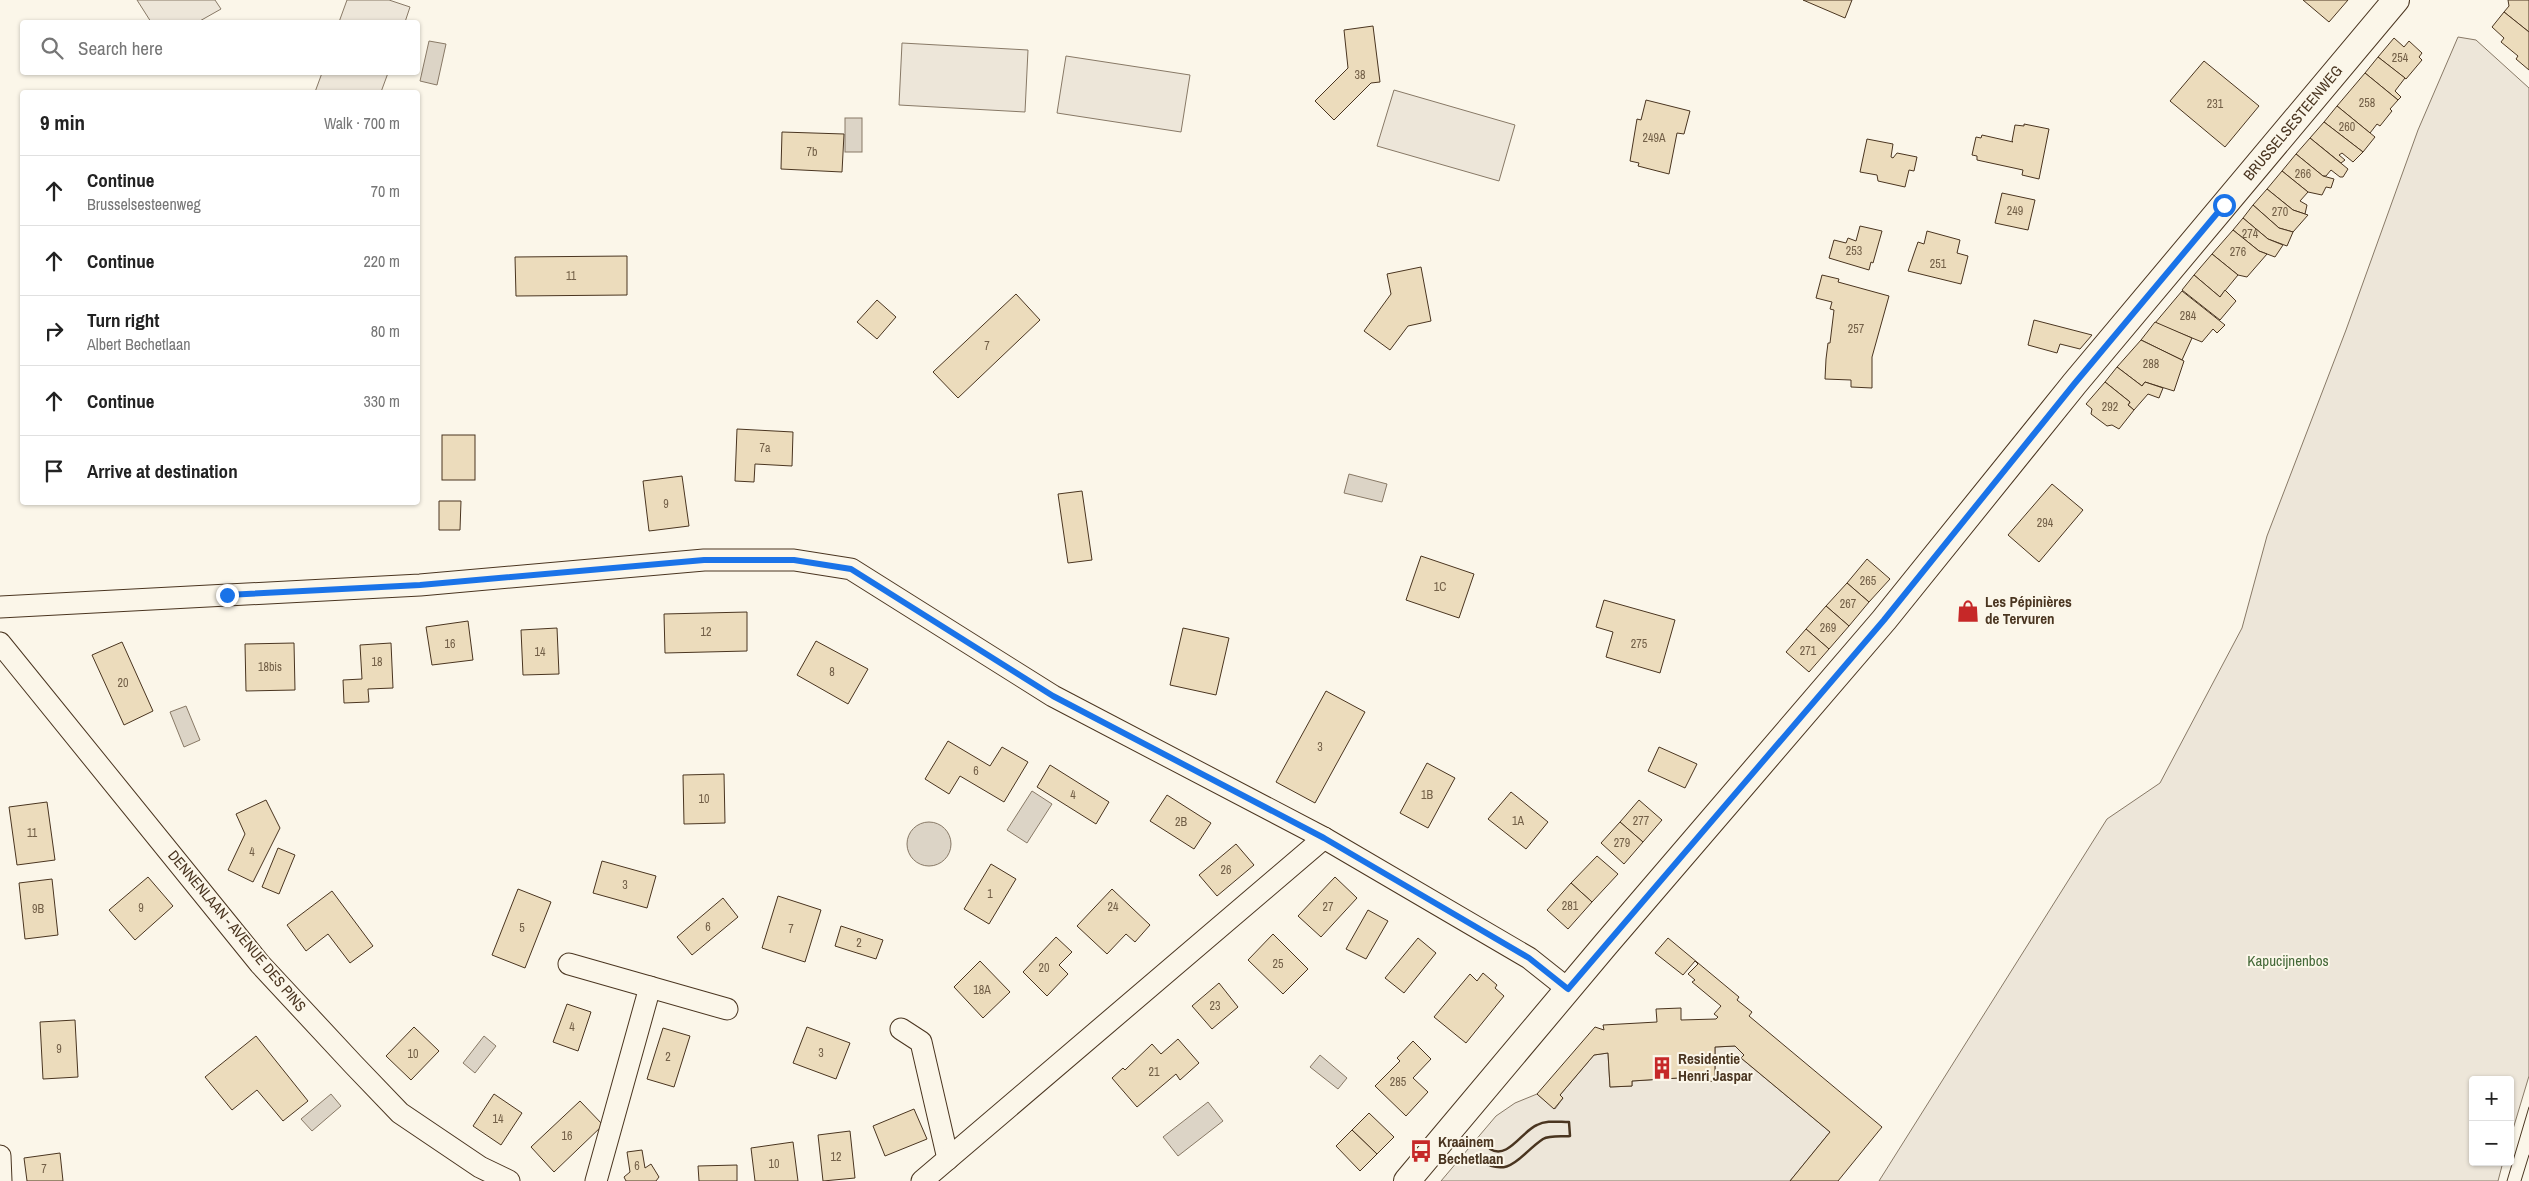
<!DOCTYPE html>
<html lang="en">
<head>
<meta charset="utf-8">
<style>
  :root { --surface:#fff; --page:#f2f2f2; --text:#222; --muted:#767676; --line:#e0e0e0 }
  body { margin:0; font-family:"Archivo Narrow",sans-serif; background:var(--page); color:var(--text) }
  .controls { position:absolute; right:15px; bottom:15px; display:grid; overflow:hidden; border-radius:5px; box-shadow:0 1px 4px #0004 }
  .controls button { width:45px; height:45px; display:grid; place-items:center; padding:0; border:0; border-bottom:1px solid var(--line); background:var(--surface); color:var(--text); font:25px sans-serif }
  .stop { position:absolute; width:15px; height:15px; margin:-11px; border:4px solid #1a73e8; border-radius:50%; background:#fff }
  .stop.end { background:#1a73e8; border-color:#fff; box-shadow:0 1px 5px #0008 }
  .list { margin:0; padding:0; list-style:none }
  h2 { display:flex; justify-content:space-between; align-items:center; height:65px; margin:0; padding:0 20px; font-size:21px }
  h2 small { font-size:16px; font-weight:400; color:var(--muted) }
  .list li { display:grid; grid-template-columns:32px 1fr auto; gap:15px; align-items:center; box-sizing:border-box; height:70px; padding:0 20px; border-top:1px solid var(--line) }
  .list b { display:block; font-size:19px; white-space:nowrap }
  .list p { margin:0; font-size:16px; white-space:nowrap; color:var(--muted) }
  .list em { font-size:16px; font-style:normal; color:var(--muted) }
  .icon { flex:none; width:28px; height:28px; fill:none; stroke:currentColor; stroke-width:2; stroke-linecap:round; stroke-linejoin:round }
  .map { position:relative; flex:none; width:2529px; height:1181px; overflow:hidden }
  .search { position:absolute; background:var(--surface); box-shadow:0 1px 4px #0004; left:20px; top:20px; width:400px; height:55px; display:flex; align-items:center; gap:12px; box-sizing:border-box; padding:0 18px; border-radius:5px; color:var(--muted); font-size:19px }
  .panel { position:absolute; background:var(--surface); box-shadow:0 1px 4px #0004; left:20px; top:90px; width:400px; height:415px; border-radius:5px }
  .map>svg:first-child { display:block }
  .green { fill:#ede6d9; stroke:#887966 }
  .water { fill:#dcd4c6; stroke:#887966 }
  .building { fill:#ecdcbc; stroke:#4a3520 }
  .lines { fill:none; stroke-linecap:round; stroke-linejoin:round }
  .minor-casing { stroke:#4a3520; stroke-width:23 }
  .tertiary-casing { stroke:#4a3520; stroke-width:28 }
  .minor { stroke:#fbf6e9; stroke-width:21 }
  .tertiary { stroke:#fbf6e9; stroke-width:26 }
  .tram { stroke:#4a3520; stroke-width:1 }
  .wall { stroke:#4a3520; stroke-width:2.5 }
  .route { stroke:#1a73e8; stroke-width:6 }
  .labels { text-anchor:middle; stroke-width:4; stroke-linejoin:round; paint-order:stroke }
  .number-label { font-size:12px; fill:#725f47 }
  .street-label { font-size:15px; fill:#4a3520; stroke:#fbf6e9 }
  .poi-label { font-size:15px; font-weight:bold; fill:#4a3520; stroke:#fbf6e9; text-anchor:start }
  .park-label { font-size:15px; fill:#436837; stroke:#fbf6e9 }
</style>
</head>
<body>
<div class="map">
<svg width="2529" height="1181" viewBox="0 0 2529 1181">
  <rect width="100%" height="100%" fill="#fbf6e9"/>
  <!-- green -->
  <g class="green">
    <path d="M137 0H215L221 9 198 22H151Z"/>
    <path d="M347 0H389L410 7 405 22H339Z"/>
    <path d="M2458 37 2476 40 2529 88V1076L2510 1139V1080H2473V1162H2503L2498 1181H1879L2107 819 2160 783 2242 628 2267 536 2346 330 2418 130Z"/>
    <path d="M902 43 1028 50 1025 112 899 105Z"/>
    <path d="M1066 56 1190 75 1181 132 1057 113Z"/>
    <path d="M322 73V72L388 73 381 92H315Z"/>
    <path d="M1394 90 1515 125 1499 181 1377 146Z"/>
    <path d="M1735 1046 1744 1055 1741 1058 1830 1132 1790 1181H1441L1496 1116 1515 1103 1537 1094 1555 1109 1563 1098 1560 1095 1594 1055 1608 1053 1610 1087 1632 1086V1081L1694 1077V1082L1715 1081V1047Z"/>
  </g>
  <!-- water -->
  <g class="water">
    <path d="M429 41 446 44 437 85 420 81Z"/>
    <rect x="845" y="118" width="17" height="34"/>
    <path d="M1349 474 1387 484 1382 502 1344 493Z"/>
    <path d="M186 706 200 740 184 747 170 712Z"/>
    <path d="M1032 791 1052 804 1027 843 1007 830Z"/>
    <circle cx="929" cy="844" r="22"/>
    <path d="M484 1036 496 1046 475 1073 463 1063Z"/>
    <path d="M1320 1055 1347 1078 1338 1089 1310 1067Z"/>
    <path d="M331 1094 341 1106 312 1131 301 1119Z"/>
    <path d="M1208 1102 1223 1121 1178 1156 1163 1137Z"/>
  </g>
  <!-- building -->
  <g class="building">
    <path d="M1803 0H1852L1845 18Z"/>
    <path d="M2303 0H2348L2329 22Z"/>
    <path d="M2508 0H2529V32L2504 12 2509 6Z"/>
    <path d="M2504 12 2529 32V70L2516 59 2518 56 2501 42 2504 38 2492 27Z"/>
    <path d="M1373 26 1380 82 1371 83 1334 120 1315 101 1348 68 1344 30Z"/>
    <path d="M2394 38 2404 47 2409 41 2422 53 2419 57 2422 60 2406 79 2378 57Z"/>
    <path d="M2378 57 2405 78 2395 91 2401 97 2398 100 2365 73Z"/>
    <path d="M2204 61 2259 106 2225 147 2170 101Z"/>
    <path d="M2365 73 2398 100 2390 109 2392 111 2380 126 2377 124 2370 133 2337 106Z"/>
    <path d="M1646 100 1690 111 1684 134 1677 133 1669 174 1638 166 1639 163 1630 161 1637 119 1641 120Z"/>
    <path d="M2337 106 2375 137 2363 152 2324 122Z"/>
    <path d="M2324 122 2363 152 2353 162 2342 153 2339 155 2345 160 2341 163 2310 138Z"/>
    <path d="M2024 124 2049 129 2039 179 2022 175 2023 170 1977 160V156L1972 155 1976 137 1981 138 1982 135 2013 142 2012 141 2015 125 2024 126Z"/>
    <path d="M782 132 844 134 842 172 781 169Z"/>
    <path d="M2310 138 2348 169 2343 177H2340L2331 170 2326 176H2323L2296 154Z"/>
    <path d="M1867 139 1893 144 1891 157 1893 158 1897 153 1917 157 1914 171 1909 170 1905 187 1878 181 1877 175 1860 172Z"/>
    <path d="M2296 154 2323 176 2334 179 2331 188 2326 187 2322 195 2308 192 2282 171Z"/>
    <path d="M2282 171 2308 192 2300 201 2307 205 2305 214 2293 210 2267 189Z"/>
    <path d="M2267 189 2293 210 2308 215 2293 232 2279 228 2253 205Z"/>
    <path d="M2002 193 2035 200 2028 230 1995 223Z"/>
    <path d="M2253 205 2279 228 2293 232 2287 246 2268 239 2243 218Z"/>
    <path d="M2243 218 2268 239 2283 245 2275 257 2259 251 2233 230Z"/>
    <path d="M1860 226 1882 231 1873 263 1871 262 1869 270 1829 258 1834 240 1846 243 1848 238 1856 241Z"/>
    <path d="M2233 230 2259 251 2267 254 2247 277 2238 275 2212 254Z"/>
    <path d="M1927 231 1960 240 1957 253 1968 256 1961 284 1908 271 1918 242 1924 244Z"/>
    <path d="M2212 254 2238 275 2220 297 2194 275Z"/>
    <path d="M627 256V295L516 296 515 257Z"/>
    <path d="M1421 267 1431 321 1408 326 1390 350 1364 331 1391 294 1387 274Z"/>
    <path d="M1822 275 1839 279 1838 282 1889 296 1872 357V388L1851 387V380L1825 379 1826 359 1828 343H1830L1834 310 1830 309 1832 302 1816 298Z"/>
    <path d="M2194 275 2220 297 2225 290 2236 301 2220 320 2182 290Z"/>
    <path d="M2182 291 2225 325 2217 333 2213 329 2202 342 2155 323Z"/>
    <path d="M1016 294 1040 320 958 398 933 372Z"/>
    <path d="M877 300 896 317 877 339 857 322Z"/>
    <path d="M2034 320 2092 335 2080 349 2060 344 2057 353 2028 345Z"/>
    <path d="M2155 322 2192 338 2182 360 2141 340Z"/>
    <path d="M2141 340 2184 361 2174 391 2145 382 2142 386 2117 367Z"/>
    <path d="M2117 367 2142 386 2145 382 2163 388 2159 398 2148 394 2134 410 2128 405 2130 402 2105 382Z"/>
    <path d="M2105 382 2130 402 2128 405 2134 410 2119 429 2112 425 2107 426 2091 414 2092 409 2086 404Z"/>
    <path d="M737 429 793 432 792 466 755 464 754 482 735 481Z"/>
    <rect x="442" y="435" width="33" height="45"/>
    <path d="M682 476 689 526 649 531 643 481Z"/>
    <path d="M2052 484 2083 510 2039 562 2008 535Z"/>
    <path d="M1082 491 1092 560 1068 563 1058 494Z"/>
    <path d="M439 501H461L460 530H439Z"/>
    <path d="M1421 556 1474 574 1459 618 1406 600Z"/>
    <path d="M1867 559 1890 579 1869 602 1847 583Z"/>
    <path d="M1847 583 1869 602 1849 626 1826 606Z"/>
    <path d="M1604 600 1675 620 1660 673 1606 657 1613 632 1596 627Z"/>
    <path d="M1826 606 1849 626 1829 649 1806 629Z"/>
    <path d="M747 612V651L665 653 664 614Z"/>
    <path d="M468 621 473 660 432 665 426 627Z"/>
    <path d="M557 628 559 674 523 675 521 630Z"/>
    <path d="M1183 628 1229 638 1216 695 1170 685Z"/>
    <path d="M1806 629 1829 649 1809 672 1786 652Z"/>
    <path d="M816 641 868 669 848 704 797 675Z"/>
    <path d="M122 642 153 711 124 725 92 655Z"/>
    <path d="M294 643 295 690 246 691 245 644Z"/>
    <path d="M391 643 393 688 368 689 369 702 344 703 343 680 362 679 360 645Z"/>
    <path d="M1326 691 1365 712 1315 803 1276 782Z"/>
    <path d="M948 741 990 766 1002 747 1028 762 1004 802 960 776 949 794 925 779Z"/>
    <path d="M1659 747 1697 764 1685 788 1648 771Z"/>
    <path d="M1427 763 1455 778 1428 828 1400 813Z"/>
    <path d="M1050 765 1109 802 1096 824 1037 787Z"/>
    <path d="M724 774 725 823 684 824 683 775Z"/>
    <path d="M1511 792 1548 822 1526 849 1488 819Z"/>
    <path d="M1167 795 1211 823 1194 849 1150 821Z"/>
    <path d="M266 800 280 828 253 882 228 870 245 834 236 814Z"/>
    <path d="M1639 800 1662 820 1643 842 1620 822Z"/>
    <path d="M47 802 55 860 17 865 9 807Z"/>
    <path d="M1620 822 1643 842 1624 864 1601 843Z"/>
    <path d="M1236 844 1254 865 1217 896 1199 875Z"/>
    <path d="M278 848 295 855 279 894 262 887Z"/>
    <path d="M1597 856 1618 874 1592 902 1571 883Z"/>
    <path d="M602 861 656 876 647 908 593 893Z"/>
    <path d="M991 864 1016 879 989 924 964 909Z"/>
    <path d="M148 877 173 906 135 940 109 910Z"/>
    <path d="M1335 877 1357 898 1321 937 1298 916Z"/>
    <path d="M52 879 58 935 25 939 19 883Z"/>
    <path d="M1571 883 1592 902 1568 929 1547 910Z"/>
    <path d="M518 889 551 902 525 968 492 955Z"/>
    <path d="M1112 889 1150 925 1135 942 1126 934 1107 954 1077 926Z"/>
    <path d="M332 891 373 946 350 963 328 934 306 951 287 925Z"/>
    <path d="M778 896 821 910 805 962 762 948Z"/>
    <path d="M723 898 738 917 692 955 677 937Z"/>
    <path d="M1368 910 1388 921 1366 959 1346 949Z"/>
    <path d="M841 926 883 940 876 959 835 946Z"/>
    <path d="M1273 934 1308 969 1283 994 1248 960Z"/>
    <path d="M1056 937 1072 952 1059 965 1068 974 1047 996 1023 972Z"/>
    <path d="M1418 938 1436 953 1404 993 1385 978Z"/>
    <path d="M1668 938 1739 997 1737 1000 1752 1012 1749 1016 1882 1127 1838 1181H1790L1830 1132 1741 1058 1744 1055 1735 1046 1715 1047V1081L1694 1082V1077L1632 1081V1086L1610 1087 1608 1053 1594 1055 1560 1095 1563 1098 1554 1109 1537 1094 1595 1027 1604 1030 1603 1025 1657 1022 1656 1009 1681 1008V1020L1716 1019 1718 1017 1714 1014 1721 1006 1692 982 1695 980 1688 974 1698 964 1695 961 1683 975 1655 953Z"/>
    <path d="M980 961 1010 992 983 1018 954 987Z"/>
    <path d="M1483 973 1497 985 1495 988 1504 996 1466 1043 1434 1017 1470 974 1477 981Z"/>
    <path d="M1219 983 1238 1007 1212 1029 1192 1006Z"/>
    <path d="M567 1004 591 1012 578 1051 553 1042Z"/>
    <path d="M75 1020 78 1077 43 1079 40 1022Z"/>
    <path d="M414 1027 439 1051 411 1080 386 1056Z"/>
    <path d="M807 1027 850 1043 836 1079 793 1063Z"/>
    <path d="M663 1028 690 1036 674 1087 647 1079Z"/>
    <path d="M256 1036 308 1101 283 1121 257 1090 232 1110 205 1077Z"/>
    <path d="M1178 1039 1199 1063 1180 1080 1176 1074 1137 1107 1112 1078 1123 1068 1125 1070 1152 1044 1161 1054Z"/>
    <path d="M1413 1041 1431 1059 1413 1078 1428 1092 1406 1116 1375 1086 1400 1061 1397 1058Z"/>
    <path d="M494 1094 522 1113 501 1145 473 1126Z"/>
    <path d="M580 1101 603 1125 554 1172 531 1147Z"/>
    <path d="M914 1109 927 1139 885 1156 873 1126Z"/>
    <path d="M1369 1113 1394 1137 1377 1154 1352 1130Z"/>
    <path d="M1352 1130 1377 1154 1360 1171 1336 1146Z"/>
    <path d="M850 1131 855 1178 823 1181 818 1135Z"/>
    <path d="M793 1142 798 1181H755L751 1148Z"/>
    <path d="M642 1150 645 1168 651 1164 659 1177 656 1181H626L624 1177 630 1172 627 1152Z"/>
    <path d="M60 1153 63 1181H27L24 1158Z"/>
    <path d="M737 1165V1181H699L698 1166Z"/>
  </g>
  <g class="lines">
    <defs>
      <g id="minor">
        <path d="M0 607 420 585 704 560H794L851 569 1053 696 1324 838 1529 958 1568 989"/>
        <path d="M0 643 260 964 353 1064 400 1113 480 1167 509 1181"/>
        <path d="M569 964 727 1009"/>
        <path d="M901 1029 921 1042 948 1159"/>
        <path d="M0 1156 1 1181"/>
        <path d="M596 1181 650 987"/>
        <path d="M922 1181 1324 838"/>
      </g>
      <path id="tertiary" d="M1407 1181 1606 944 1884 620 2075 383 2396 0"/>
    </defs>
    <!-- minor casing -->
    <use href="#minor" class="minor-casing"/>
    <!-- tertiary casing -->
    <use href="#tertiary" class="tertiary-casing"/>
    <!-- minor -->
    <use href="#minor" class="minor"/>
    <!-- tertiary -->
    <use href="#tertiary" class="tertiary"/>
    <!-- tram -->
    <g class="tram">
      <path d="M2507 1181 2529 1107"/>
      <path d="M2521 1181 2529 1155"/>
    </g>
    <!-- wall -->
    <path class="wall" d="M1479 1160C1511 1180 1519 1155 1543 1139 1550 1135 1562 1137 1570 1136L1569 1122C1558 1122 1546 1120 1537 1125 1522 1131 1508 1160 1490 1149"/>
  </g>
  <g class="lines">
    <!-- route -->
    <path class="route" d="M227 595 420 585 704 560H794L851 569 1053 696 1324 838 1529 958 1568 989 1884 620 2075 383 2224 205"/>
  </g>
  <!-- icons -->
  <defs>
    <symbol id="shop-bare" viewBox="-9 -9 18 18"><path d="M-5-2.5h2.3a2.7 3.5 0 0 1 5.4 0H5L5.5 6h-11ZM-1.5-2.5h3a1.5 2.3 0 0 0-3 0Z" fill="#c62828" stroke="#fbf6e9" stroke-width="2.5" paint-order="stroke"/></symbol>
    <symbol id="building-bare" viewBox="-9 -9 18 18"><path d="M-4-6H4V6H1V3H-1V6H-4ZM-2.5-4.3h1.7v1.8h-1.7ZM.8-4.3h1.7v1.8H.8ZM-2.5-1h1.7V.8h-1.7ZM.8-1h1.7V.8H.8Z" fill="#c62828" stroke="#fbf6e9" stroke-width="2.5" paint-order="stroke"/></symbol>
    <symbol id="bus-bare" viewBox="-9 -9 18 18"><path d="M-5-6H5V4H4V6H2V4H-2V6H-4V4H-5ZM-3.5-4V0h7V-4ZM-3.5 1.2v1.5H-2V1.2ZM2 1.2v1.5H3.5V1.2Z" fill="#c62828" stroke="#fbf6e9" stroke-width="2.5" paint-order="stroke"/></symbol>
  </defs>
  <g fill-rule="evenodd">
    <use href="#shop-bare" x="1952" y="595" width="32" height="32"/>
    <use href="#building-bare" x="1646" y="1052" width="32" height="32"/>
    <use href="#bus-bare" x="1405" y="1135" width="32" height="32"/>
  </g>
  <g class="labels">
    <!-- number labels -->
    <g class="number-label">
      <text x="2400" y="62">254</text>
      <text x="1360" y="79">38</text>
      <text x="2367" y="107">258</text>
      <text x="2215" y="108">231</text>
      <text x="2347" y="131">260</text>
      <text x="1654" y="142">249A</text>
      <text x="812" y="156">7b</text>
      <text x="2303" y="178">266</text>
      <text x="2015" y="215">249</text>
      <text x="2280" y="216">270</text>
      <text x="2250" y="238">274</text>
      <text x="1854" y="255">253</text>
      <text x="2238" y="256">276</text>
      <text x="1938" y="268">251</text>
      <text x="571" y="280">11</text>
      <text x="2188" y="320">284</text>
      <text x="1856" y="333">257</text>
      <text x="987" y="350">7</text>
      <text x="2151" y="368">288</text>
      <text x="2110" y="411">292</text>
      <text x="765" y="452">7a</text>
      <text x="666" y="508">9</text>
      <text x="2045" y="527">294</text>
      <text x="1868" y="585">265</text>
      <text x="1440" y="591">1C</text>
      <text x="1848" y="608">267</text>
      <text x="1828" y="632">269</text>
      <text x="706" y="636">12</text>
      <text x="450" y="648">16</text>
      <text x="1639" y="648">275</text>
      <text x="1808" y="655">271</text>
      <text x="540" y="656">14</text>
      <text x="377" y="666">18</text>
      <text x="270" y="671">18bis</text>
      <text x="832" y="676">8</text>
      <text x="123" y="687">20</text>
      <text x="1320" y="751">3</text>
      <text x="976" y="775">6</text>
      <text x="1073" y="799">4</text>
      <text x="1427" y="799">1B</text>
      <text x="704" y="803">10</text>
      <text x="1518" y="825">1A</text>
      <text x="1641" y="825">277</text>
      <text x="1181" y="826">2B</text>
      <text x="32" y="837">11</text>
      <text x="1622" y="847">279</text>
      <text x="252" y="856">4</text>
      <text x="1226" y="874">26</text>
      <text x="625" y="889">3</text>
      <text x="990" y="898">1</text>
      <text x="1570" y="910">281</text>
      <text x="1113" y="911">24</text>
      <text x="1328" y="911">27</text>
      <text x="141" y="912">9</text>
      <text x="38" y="913">9B</text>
      <text x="708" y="931">6</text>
      <text x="522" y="932">5</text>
      <text x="791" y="933">7</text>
      <text x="859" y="947">2</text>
      <text x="1278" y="968">25</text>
      <text x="1044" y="972">20</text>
      <text x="982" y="994">18A</text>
      <text x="1215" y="1010">23</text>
      <text x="572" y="1031">4</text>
      <text x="59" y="1053">9</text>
      <text x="821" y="1057">3</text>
      <text x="413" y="1058">10</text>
      <text x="668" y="1061">2</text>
      <text x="1154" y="1076">21</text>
      <text x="1398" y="1086">285</text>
      <text x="498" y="1123">14</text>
      <text x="567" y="1140">16</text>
      <text x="836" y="1161">12</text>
      <text x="774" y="1168">10</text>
      <text x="637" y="1170">6</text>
      <text x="44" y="1173">7</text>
    </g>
    <!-- street labels -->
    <g class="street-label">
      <text transform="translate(2293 123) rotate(-50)" y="5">BRUSSELSESTEENWEG</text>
      <text transform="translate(237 931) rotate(50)" y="5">DENNENLAAN - AVENUE DES PINS</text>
    </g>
    <!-- poi labels -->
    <g class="poi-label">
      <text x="1985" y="607">Les Pépinières<tspan x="1985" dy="17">de Tervuren</tspan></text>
      <text x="1678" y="1064">Residentie<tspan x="1678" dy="17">Henri Jaspar</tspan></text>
      <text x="1438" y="1147">Kraainem<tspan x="1438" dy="17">Bechetlaan</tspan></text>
    </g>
    <!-- park labels -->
    <g class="park-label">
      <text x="2288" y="966">Kapucijnenbos</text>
    </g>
  </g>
</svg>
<div class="controls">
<button>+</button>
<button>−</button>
</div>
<div class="stop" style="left:2224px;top:205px"></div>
<div class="stop end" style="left:227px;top:595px"></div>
<div class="search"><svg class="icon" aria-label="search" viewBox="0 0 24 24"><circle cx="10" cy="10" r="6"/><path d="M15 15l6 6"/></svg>Search here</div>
<section class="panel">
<h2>9 min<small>Walk · 700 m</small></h2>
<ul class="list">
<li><svg class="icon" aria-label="ahead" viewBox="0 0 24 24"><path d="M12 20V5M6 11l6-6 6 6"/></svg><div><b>Continue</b><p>Brusselsesteenweg</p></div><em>70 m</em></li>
<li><svg class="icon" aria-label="ahead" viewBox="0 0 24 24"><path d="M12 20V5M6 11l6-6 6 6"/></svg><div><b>Continue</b></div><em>220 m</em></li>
<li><svg class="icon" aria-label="right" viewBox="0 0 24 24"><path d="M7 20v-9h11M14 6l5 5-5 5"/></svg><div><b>Turn right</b><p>Albert Bechetlaan</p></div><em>80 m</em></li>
<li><svg class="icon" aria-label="ahead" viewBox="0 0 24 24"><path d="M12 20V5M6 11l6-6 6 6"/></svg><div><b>Continue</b></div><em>330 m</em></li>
<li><svg class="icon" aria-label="arrive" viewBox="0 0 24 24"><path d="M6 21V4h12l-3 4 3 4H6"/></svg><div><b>Arrive at destination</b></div></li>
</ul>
</section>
</div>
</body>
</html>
